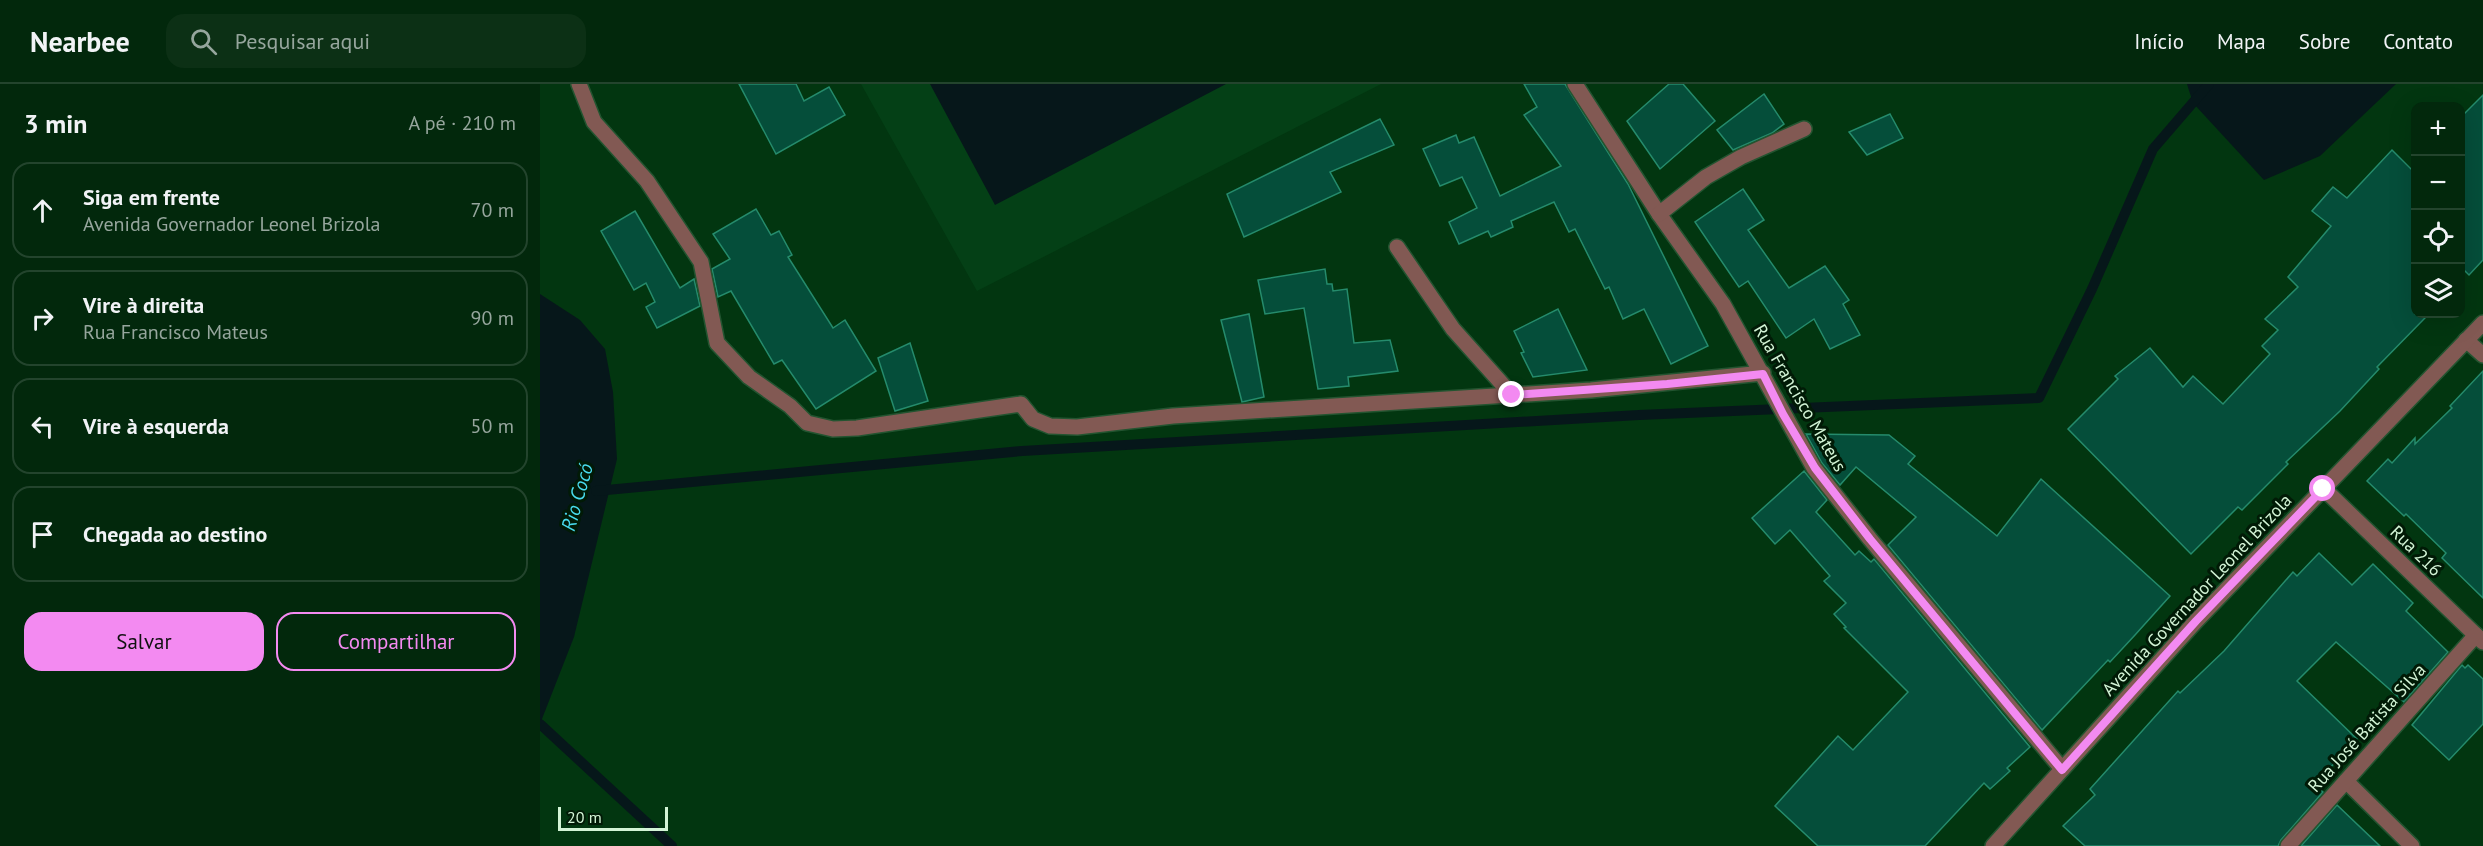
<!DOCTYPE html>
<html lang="pt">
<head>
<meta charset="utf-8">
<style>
  :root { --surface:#02280c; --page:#0c3015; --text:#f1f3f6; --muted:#96a69d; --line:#23442d; --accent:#f38af1 }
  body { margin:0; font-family:"PT Sans",sans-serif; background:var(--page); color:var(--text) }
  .controls { position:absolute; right:18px; top:18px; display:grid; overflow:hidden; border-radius:12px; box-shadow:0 6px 24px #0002 }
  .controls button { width:54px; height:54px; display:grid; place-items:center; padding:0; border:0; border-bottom:2px solid var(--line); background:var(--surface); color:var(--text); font:30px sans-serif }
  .scale { position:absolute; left:18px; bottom:15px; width:110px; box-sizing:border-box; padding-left:6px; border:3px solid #d3f4d6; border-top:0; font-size:16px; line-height:21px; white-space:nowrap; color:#d3f4d6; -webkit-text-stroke:4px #011a06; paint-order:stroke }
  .stop { position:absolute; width:18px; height:18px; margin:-14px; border:4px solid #f38af1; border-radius:50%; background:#fff }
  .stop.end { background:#f38af1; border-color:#fff; box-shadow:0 2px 6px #0008 }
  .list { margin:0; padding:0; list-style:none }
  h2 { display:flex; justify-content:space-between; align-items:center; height:78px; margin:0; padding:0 24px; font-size:26px }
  h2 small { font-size:20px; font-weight:400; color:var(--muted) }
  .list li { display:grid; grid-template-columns:39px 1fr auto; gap:18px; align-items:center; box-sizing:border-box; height:96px; margin:0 12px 12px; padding:0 12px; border:2px solid var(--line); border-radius:18px }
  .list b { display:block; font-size:22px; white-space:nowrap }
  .list p { margin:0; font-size:20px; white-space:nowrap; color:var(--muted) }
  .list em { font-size:20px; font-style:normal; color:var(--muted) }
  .actions { display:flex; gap:12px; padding:18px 24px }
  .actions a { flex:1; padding:14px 0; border:2px solid var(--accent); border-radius:18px; text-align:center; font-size:21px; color:var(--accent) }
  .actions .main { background:var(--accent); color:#111 }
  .icon { flex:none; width:33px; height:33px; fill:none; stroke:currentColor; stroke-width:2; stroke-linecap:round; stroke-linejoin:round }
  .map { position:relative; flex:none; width:1943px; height:762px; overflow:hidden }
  header { display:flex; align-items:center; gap:36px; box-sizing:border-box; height:84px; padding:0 30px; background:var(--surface); border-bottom:2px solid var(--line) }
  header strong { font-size:28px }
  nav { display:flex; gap:33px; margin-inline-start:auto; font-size:21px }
  .search { width:420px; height:54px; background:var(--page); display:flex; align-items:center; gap:15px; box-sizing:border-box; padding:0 21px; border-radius:18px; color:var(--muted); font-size:22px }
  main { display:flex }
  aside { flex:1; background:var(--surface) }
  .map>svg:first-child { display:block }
  .built { fill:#044016 }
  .water { fill:#06171a }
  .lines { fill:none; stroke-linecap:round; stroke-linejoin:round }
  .stream { stroke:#06171a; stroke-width:10 }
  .building { fill:#054e3a; stroke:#258b6c; stroke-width:1.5 }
  .minor-casing { stroke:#235430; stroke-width:18 }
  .minor { stroke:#825953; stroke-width:15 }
  .route { stroke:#f38af1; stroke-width:8 }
  .labels { text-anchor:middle; stroke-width:6; stroke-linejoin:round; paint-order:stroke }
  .street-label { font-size:18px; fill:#d3f4d6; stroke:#011a06 }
  .water-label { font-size:20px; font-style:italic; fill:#48daed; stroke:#011a06 }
</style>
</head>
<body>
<header>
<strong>Nearbee</strong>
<div class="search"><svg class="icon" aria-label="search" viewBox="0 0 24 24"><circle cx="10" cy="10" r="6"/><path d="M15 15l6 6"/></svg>Pesquisar aqui</div>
<nav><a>Início</a><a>Mapa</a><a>Sobre</a><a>Contato</a></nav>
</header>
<main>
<aside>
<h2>3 min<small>A pé · 210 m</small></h2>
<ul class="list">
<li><svg class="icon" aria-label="ahead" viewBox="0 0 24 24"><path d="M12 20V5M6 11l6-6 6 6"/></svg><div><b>Siga em frente</b><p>Avenida Governador Leonel Brizola</p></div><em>70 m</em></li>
<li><svg class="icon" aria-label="right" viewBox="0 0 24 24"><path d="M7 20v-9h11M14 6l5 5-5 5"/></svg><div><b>Vire à direita</b><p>Rua Francisco Mateus</p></div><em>90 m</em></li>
<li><svg class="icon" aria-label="left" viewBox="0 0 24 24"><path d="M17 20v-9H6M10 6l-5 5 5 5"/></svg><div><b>Vire à esquerda</b></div><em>50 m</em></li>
<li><svg class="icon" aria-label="arrive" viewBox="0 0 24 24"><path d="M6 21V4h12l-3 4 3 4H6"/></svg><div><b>Chegada ao destino</b></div></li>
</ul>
<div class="actions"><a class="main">Salvar</a><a>Compartilhar</a></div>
</aside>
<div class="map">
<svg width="1943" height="762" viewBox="0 0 1943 762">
  <rect width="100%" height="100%" fill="#023610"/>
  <!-- built -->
  <path class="built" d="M321 0H841L437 207Z"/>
  <!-- water -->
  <g class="water">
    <path d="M390 0H686L455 121Z"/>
    <path d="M1647 0H1856L1780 72 1724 96 1653 19Z"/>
    <path d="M0 210 40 236 65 265 73 308 77 375 34 553 0 640Z"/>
  </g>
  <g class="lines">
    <!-- stream -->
    <g class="stream">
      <path d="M56 407 482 367 1099 331 1499 314 1552 205 1613 65 1669 0"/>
      <path d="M0 640 132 762"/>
    </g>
  </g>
  <!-- building -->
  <g class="building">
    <path d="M199 0H256L264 17 289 3 305 31 236 70Z"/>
    <path d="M984 0H1025L1088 100 1168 262 1131 280 1104 225 1083 235 1069 203 1065 205 1035 145 1029 148 1014 118 971 137 973 143 951 153 948 147 919 160 909 138 937 124 922 93 900 102 883 65 916 51 919 59 934 53 960 112 1021 82 984 31 997 23Z"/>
    <path d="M1129 0H1143L1175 37 1120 85 1087 37Z"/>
    <path d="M1224 10 1244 40 1232 49 1193 66 1177 46Z"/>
    <path d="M1943 11V176L1929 191 1925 187 1920 192V34Z"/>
    <path d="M1350 30 1363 54 1327 71 1309 48Z"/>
    <path d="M840 35 854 61 790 88 801 108 704 153 687 110Z"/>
    <path d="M1852 66 1871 85 1875 80V230H1884L1883 231 1885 234 1837 283 1839 285 1800 327 1746 378 1748 380 1702 426 1698 423 1651 470 1528 345 1578 295 1575 292 1610 264 1643 303 1653 292 1683 320 1730 270 1722 262 1738 246 1725 235 1758 203 1748 193 1791 142 1772 127 1793 103 1807 114Z"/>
    <path d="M1203 105 1224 136 1208 146 1249 204 1285 182 1309 216 1303 220 1320 251 1290 265 1274 235 1246 254 1208 197 1199 203 1155 138Z"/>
    <path d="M216 125 231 151 239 147 252 171 248 173 293 244 305 236 336 287 276 325 242 276 234 280 191 207 178 213 172 185 190 175 173 150Z"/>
    <path d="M95 127 140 204 154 195 160 222 117 244 106 223 115 218 106 199 94 206 61 147Z"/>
    <path d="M785 185 787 200H792L793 207 807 205 814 259 850 256 858 287 808 293 809 302 778 305 764 224 725 230 718 196Z"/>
    <path d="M1018 225 1047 286 993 293 981 269 984 268 974 247Z"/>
    <path d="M709 230 724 313 702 318 681 236Z"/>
    <path d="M370 259 388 317 355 327 338 274Z"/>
    <path d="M1943 287V514L1902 474 1906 469 1866 430 1864 432 1827 397 1848 375 1852 379 1875 354V360L1912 324 1910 322Z"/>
    <path d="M1266 350 1349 351 1375 372 1368 380 1457 452 1501 395 1630 512 1595 551 1570 578 1568 576 1502 646 1348 461 1376 433 1316 383 1300 401 1282 379Z"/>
    <path d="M1264 387 1287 416 1276 428 1315 471 1319 467 1331 478 1334 475 1490 663 1467 684 1470 687 1450 705 1444 699 1385 762H1278L1235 722 1298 652 1313 666 1368 608 1304 544 1306 543 1294 530 1306 519 1284 497 1290 492 1250 446 1235 460 1212 434Z"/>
    <path d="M1779 469 1812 501 1833 480 1873 519 1866 527 1908 568 1864 618 1796 558 1757 597 1817 655 1775 700 1783 708 1741 756 1738 762H1545L1523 742 1555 711 1550 705 1638 607 1640 609 1684 567 1753 488 1757 492Z"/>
    <path d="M1922 581 1925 584 1928 581 1943 595V640L1909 676 1872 641Z"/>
    <path d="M1797 721 1840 762H1761Z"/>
  </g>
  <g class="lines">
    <defs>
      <g id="minor">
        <path d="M39 0 54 38 107 97 161 178 177 259 209 293 250 322 267 339 293 345 317 344 481 320 493 335 510 342 537 343 633 332 1051 306 1223 289"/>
        <path d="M1035 0 1119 130 1183 220 1274 384 1330 455 1522 685"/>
        <path d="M1119 130 1166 93 1201 73 1264 45"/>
        <path d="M857 163 913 245 972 311"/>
        <path d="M1926 256 1943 271"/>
        <path d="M1783 404 1943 558"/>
        <path d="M1806 697 1872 762"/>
        <path d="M1453 762 1656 537 1943 239"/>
        <path d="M1748 762 1936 551"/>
      </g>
    </defs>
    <!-- minor casing -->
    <use href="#minor" class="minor-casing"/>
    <!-- minor -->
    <use href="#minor" class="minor"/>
  </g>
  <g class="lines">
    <!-- route -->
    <path class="route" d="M972 311 1127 300 1223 290 1243 330 1275 384 1330 455 1522 686 1656 537 1783 405"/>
  </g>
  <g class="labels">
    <!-- street labels -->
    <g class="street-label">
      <text transform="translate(1260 314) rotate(60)" y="6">Rua Francisco Mateus</text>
      <text transform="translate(1876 467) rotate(44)" y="6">Rua 216</text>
      <text transform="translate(1657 511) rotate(-47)" y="6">Avenida Governador Leonel Brizola</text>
      <text transform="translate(1827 644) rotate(-48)" y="6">Rua José Batista Silva</text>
    </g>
    <!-- water labels -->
    <g class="water-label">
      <text transform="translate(37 413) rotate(-74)" y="7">Rio Cocó</text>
    </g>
  </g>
</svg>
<div class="controls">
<button>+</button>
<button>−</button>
<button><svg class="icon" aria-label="locate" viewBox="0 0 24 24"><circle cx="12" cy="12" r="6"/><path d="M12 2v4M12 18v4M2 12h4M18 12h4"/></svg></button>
<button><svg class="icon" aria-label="layers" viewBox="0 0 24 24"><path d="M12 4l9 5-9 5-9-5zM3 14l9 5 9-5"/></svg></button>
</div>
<div class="scale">20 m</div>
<div class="stop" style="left:1783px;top:405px"></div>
<div class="stop end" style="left:972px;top:311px"></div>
</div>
</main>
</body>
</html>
